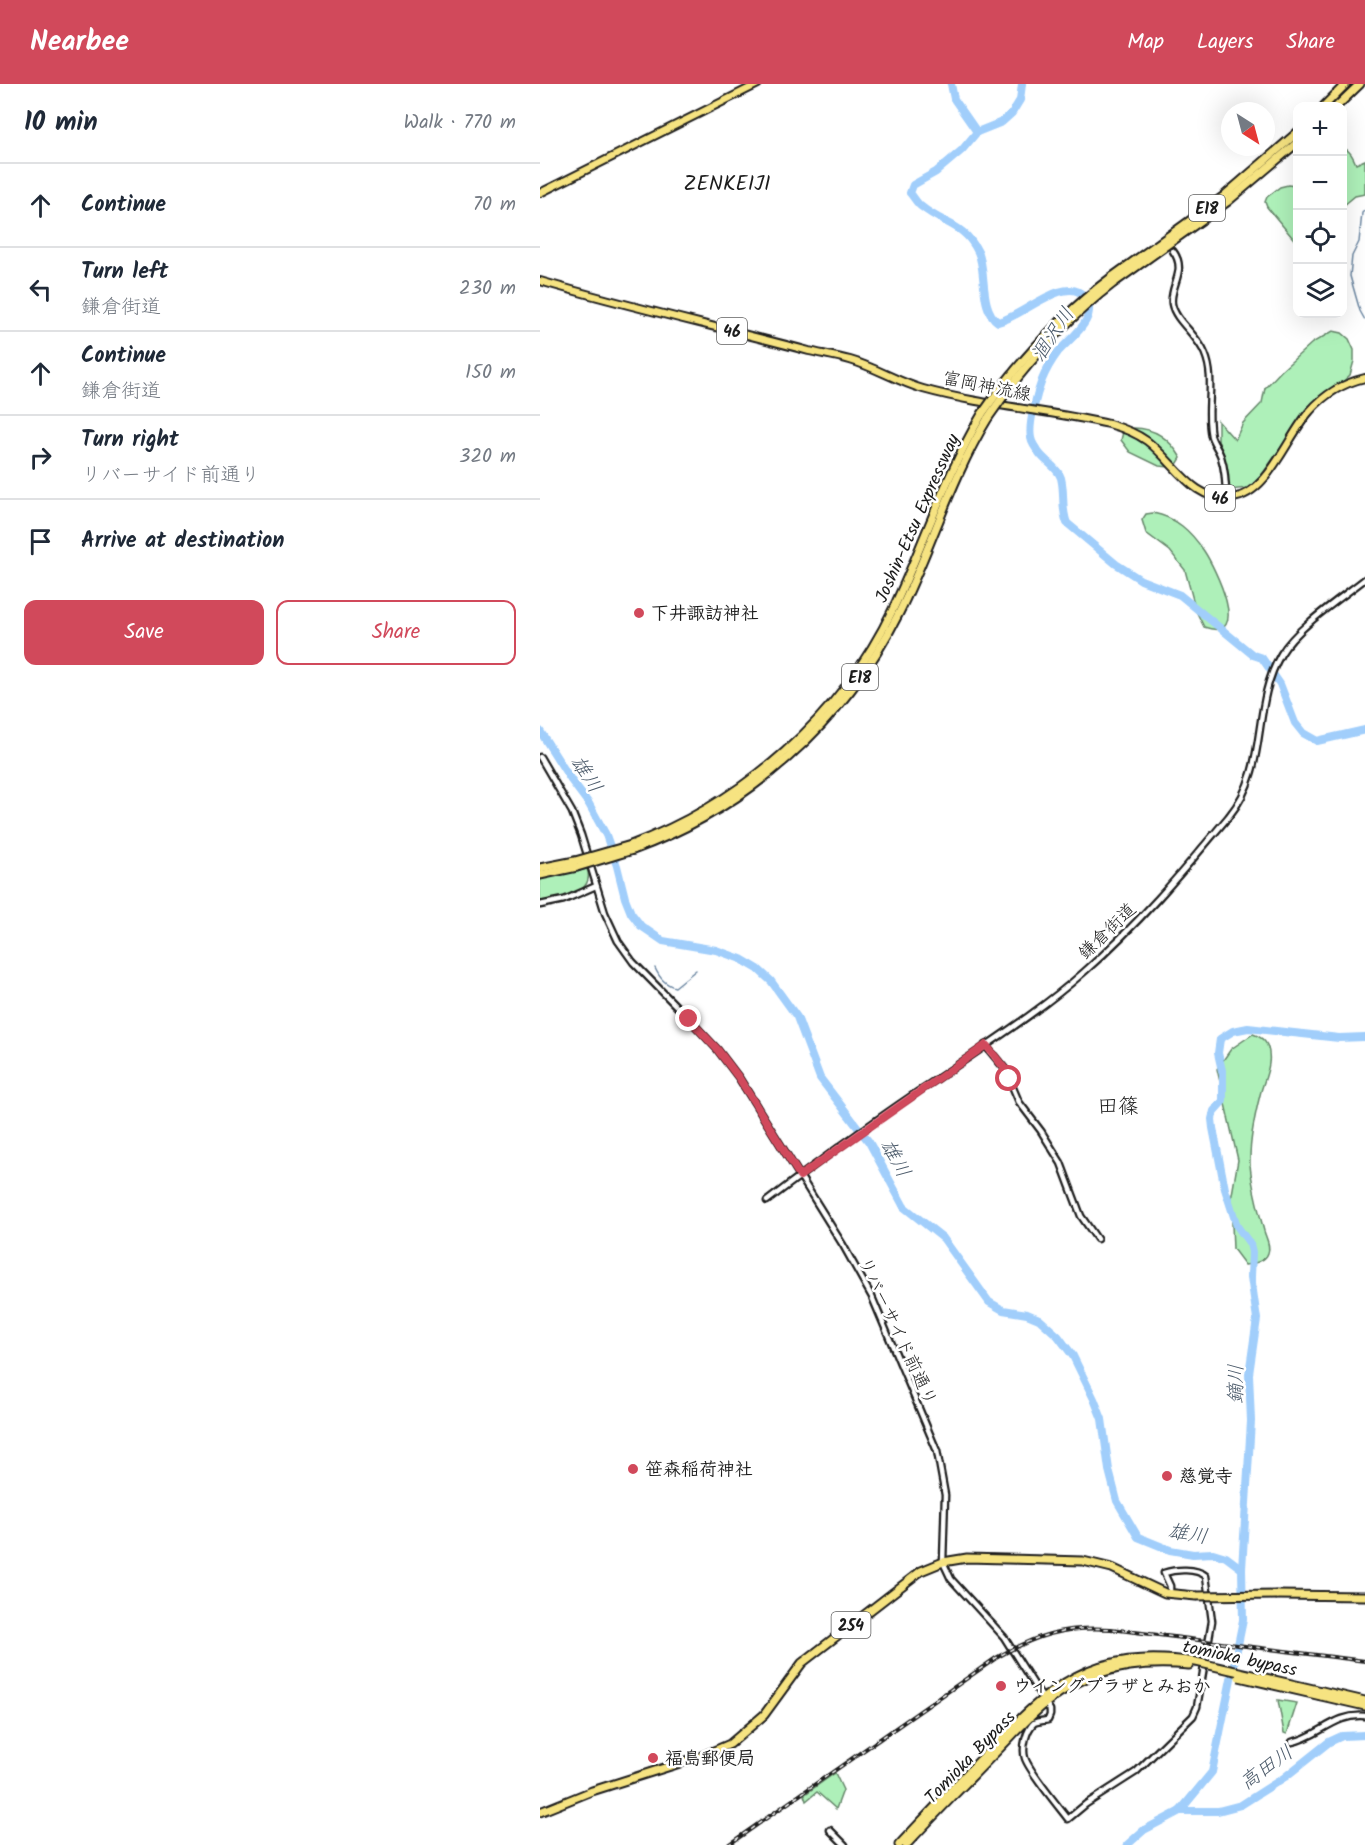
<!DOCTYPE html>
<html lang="en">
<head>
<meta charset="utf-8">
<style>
  :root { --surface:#fff; --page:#f2f2f3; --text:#1f2937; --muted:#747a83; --line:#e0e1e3; --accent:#d1495b }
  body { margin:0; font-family:Kalam,"Klee One",sans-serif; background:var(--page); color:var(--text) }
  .controls { position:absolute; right:18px; top:18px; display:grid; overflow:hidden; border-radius:12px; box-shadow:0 6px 24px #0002 }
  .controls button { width:54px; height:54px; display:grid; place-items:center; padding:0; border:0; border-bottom:2px solid var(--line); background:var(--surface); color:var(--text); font:30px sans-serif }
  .compass { position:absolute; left:681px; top:18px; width:54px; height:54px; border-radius:50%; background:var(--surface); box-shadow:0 6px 24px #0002; rotate:144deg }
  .stop { position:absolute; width:18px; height:18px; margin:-14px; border:4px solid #d1495b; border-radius:50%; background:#fff }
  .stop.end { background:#d1495b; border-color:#fff; box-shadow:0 2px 6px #0008 }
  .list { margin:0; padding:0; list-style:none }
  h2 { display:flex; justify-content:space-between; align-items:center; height:78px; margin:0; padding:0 24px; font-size:26px }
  h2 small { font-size:20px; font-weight:400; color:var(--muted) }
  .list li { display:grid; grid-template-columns:39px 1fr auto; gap:18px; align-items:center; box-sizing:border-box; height:84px; padding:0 24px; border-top:2px solid var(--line) }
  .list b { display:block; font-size:22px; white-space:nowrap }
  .list p { margin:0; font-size:20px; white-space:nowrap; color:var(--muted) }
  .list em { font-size:20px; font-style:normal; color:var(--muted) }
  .actions { display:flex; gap:12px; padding:18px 24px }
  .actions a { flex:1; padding:14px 0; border:2px solid var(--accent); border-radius:12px; text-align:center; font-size:21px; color:var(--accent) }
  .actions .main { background:var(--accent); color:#fff }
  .icon { flex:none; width:33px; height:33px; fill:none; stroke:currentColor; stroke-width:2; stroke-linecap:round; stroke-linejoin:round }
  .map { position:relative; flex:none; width:825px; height:1761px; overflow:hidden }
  header { display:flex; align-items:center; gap:36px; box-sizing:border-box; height:84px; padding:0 30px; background:var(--accent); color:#fff }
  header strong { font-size:28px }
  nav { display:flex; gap:33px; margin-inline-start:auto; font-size:21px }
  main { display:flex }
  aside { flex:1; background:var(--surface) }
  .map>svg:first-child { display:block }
  .green { fill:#aef0b9; stroke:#65866a; stroke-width:1.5 }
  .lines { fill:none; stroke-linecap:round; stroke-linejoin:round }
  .stream { stroke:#6c87a2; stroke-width:1.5 }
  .river { stroke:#a1cefb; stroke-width:8 }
  .minor-casing { stroke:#1c1c1c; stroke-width:9 }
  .major-casing { stroke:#1c1c1c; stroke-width:10 }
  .highway-casing { stroke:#1c1c1c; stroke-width:11 }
  .minor { stroke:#fff; stroke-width:4.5 }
  .major { stroke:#f6e381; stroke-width:6 }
  .highway { stroke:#f6e381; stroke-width:7 }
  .rail-casing { stroke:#1c1c1c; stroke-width:4 }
  .rail { stroke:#fff; stroke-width:1.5; stroke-dasharray:4.5; stroke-linecap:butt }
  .highway-bridge-casing { stroke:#1c1c1c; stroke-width:11; stroke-linecap:butt }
  .highway-bridge { stroke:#f6e381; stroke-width:7 }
  .route { stroke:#d1495b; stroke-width:8 }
  .poi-dot { fill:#d1495b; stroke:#fff; stroke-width:2 }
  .labels { text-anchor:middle; stroke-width:5; stroke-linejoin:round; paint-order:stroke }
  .shield { fill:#fff; stroke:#606060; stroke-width:1.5 }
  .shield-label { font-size:16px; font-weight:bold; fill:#1c1c1c }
  .street-label { font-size:18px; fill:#1c1c1c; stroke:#fff }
  .poi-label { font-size:18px; font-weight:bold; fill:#1c1c1c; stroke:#fff; text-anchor:start }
  .water-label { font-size:20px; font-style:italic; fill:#4b5a6a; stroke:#fff }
  .quarter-label { font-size:21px; fill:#1c1c1c; stroke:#fff }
</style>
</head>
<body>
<header>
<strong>Nearbee</strong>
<nav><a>Map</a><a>Layers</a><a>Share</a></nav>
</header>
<main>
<aside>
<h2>10 min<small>Walk · 770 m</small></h2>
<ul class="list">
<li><svg class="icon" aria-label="ahead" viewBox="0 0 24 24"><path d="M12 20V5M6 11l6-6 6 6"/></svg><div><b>Continue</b></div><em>70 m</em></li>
<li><svg class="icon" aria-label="left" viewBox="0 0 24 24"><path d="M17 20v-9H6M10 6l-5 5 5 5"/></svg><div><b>Turn left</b><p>鎌倉街道</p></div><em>230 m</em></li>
<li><svg class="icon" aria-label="ahead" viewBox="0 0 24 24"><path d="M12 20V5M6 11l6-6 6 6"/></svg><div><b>Continue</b><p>鎌倉街道</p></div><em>150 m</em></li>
<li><svg class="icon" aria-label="right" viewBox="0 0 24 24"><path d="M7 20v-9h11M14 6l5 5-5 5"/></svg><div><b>Turn right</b><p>リバーサイド前通り</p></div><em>320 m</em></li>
<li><svg class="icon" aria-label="arrive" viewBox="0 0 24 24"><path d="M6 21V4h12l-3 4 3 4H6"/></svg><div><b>Arrive at destination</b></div></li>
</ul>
<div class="actions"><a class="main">Save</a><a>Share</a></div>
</aside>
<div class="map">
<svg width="825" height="1761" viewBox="0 0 825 1761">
  <rect width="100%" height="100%" fill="#fff"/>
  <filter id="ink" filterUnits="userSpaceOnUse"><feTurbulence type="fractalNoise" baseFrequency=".0167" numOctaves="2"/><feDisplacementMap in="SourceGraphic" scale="12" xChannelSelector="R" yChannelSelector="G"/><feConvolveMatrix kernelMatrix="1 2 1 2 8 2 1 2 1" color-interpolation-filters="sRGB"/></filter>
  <g filter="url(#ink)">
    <!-- green -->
    <g class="green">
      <path d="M803 64C810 66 813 73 816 80L825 76V110L815 112 803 122Z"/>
      <path d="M748 101 755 102 757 105V159L727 123 725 118 727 113 740 103Z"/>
      <path d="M793 247 802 249 809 255 814 266V277L810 291 759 338 718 396 708 404 689 406 684 373 678 356V337L695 356 703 339 722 319 725 304 741 287 772 259Z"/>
      <path d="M594 344C615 344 630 355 641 374L638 379 630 383 619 382 590 368 581 356 583 348Z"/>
      <path d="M613 429C624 431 633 435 642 442 651 449 658 458 664 467 674 482 713 560 664 543L656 527 645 486 630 467 606 449 602 436 606 430Z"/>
      <path d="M47 785C56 809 18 817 0 817V795Z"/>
      <path d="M713 950C719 952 724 955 727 961 734 978 724 995 720 1011 715 1031 710 1053 710 1074 709 1093 719 1128 724 1147 726 1154 731 1162 728 1169 725 1178 713 1180 705 1181L693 1165 691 1116 698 1076 677 985 691 965Z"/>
      <path d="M738 1616 757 1619 747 1650 744 1649Z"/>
      <path d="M295 1689 303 1706 296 1725 277 1708 266 1717 264 1711Z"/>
    </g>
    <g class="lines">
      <!-- stream -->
      <g class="stream">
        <path d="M825 126 822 129 819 158 812 172 810 192 820 227 825 236"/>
        <path d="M115 884C119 893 126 901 135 903L156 886"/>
      </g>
      <!-- river -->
      <g class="river">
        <path d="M411 0 414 15 437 48"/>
        <path d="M482 0 480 16 472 29 462 38 437 48 422 66 396 88 373 101 370 109C374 113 377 120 382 123 404 141 424 139 438 168 447 187 439 225 458 238 480 234 526 190 544 212 561 233 531 253 518 268 512 276 506 286 502 296 497 309 488 340 491 354 492 360 496 365 500 370 506 378 518 384 521 394 525 409 521 425 527 439L576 480 601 496 640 511 713 571 722 574 740 600 755 639 763 649 777 657 825 646"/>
        <path d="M0 647 31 696 49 720 66 751 77 782 85 814 91 829 101 842 123 857 176 866 201 875 218 885 231 897 257 933 280 994 329 1058 364 1123 403 1154 449 1218 463 1226 487 1230 499 1235 518 1252 533 1272 554 1315 562 1335 569 1386 577 1417 598 1453 630 1466 653 1470 673 1469 686 1473 702 1485"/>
        <path d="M640 1727H678L701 1721 745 1693 789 1658 802 1652 825 1651"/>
        <path d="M587 1761 604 1746 640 1727 672 1688 703 1536 702 1485 711 1337 709 1290 717 1235 711 1193 712 1168 710 1160 697 1142 685 1105 673 1044 672 1035 674 1027 683 1017V991L678 969 680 955 693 947 708 944 799 954 825 953"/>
      </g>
      <defs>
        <g id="minor">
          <path d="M633 167C648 187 629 202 632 220 635 237 658 251 665 270 676 296 665 324 671 352 673 359 679 366 681 373 685 385 686 401 686 414"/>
          <path d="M0 673 32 728 41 751 65 829 78 857 93 878 149 935 177 965 199 994 303 1161 332 1213 397 1367 405 1411 403 1478 411 1495 464 1553 510 1626V1631L508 1636C504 1637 498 1637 494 1639 486 1646 482 1664 485 1674 489 1687 518 1722 528 1735L546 1720 596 1688 653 1632 657 1623 672 1537 666 1492C656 1484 636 1485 624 1489L630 1502V1510"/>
          <path d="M0 821 24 816 56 802"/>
          <path d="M445 961 465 985 479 1018 501 1047 521 1079 541 1132 557 1155"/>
          <path d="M227 1117C282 1075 339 1033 397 995 446 961 499 928 544 888 598 841 643 787 689 732 730 682 710 624 741 570 756 544 801 514 825 495"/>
          <path d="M752 1658C779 1653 795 1629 825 1632"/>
          <path d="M290 1746 305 1761"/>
        </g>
        <g id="major">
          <path d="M0 109 218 0"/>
          <path d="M0 197C89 223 179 243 269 267 282 270 296 272 310 276 335 283 358 298 383 305 444 322 508 326 569 340 583 344 596 349 607 357 635 378 652 418 692 414 728 411 748 351 770 327 784 311 804 299 825 294"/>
        </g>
        <g id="highway">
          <path d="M784 22 806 0"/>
          <path d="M797 22 820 0"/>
          <path d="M572 193 684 112 758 48"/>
          <path d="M575 198 687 118 758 58"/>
          <path d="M91 761C204 718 301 634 353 525 384 460 405 392 442 330"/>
          <path d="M93 766C208 724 304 639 359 529 391 465 410 396 448 334"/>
          <path d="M0 784 35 777"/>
          <path d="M0 791 37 783"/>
          <path d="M737 1511 825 1512"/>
          <path d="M782 1607 825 1617"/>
          <path d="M781 1612 825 1622"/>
          <path d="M0 1728 52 1707 162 1672 190 1660 224 1631 262 1579 381 1487 403 1478 427 1474 543 1477 572 1484 625 1509 656 1512"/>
          <path d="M359 1761C387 1731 415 1702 444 1672 512 1600 551 1563 656 1578"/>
          <path d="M366 1761C394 1731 423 1702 452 1672 470 1654 487 1634 507 1618 547 1585 598 1576 649 1581"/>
        </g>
      </defs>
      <!-- minor casing -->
      <use href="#minor" class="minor-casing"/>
      <!-- major casing -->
      <use href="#major" class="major-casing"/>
      <!-- highway casing -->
      <use href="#highway" class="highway-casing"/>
      <!-- minor -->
      <use href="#minor" class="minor"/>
      <!-- major -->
      <use href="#major" class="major"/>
      <!-- highway -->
      <use href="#highway" class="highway"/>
      <defs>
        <path id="rail" d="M188 1761 456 1574C496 1551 524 1542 571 1545L825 1577"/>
      </defs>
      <!-- rail casing -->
      <use href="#rail" class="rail-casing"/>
      <!-- rail -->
      <use href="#rail" class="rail"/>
      <defs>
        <g id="highway-bridge">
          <path d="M442 330C479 277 520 232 572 193"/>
          <path d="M448 334C484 281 524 237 575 198"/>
          <path d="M35 777 91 761"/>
          <path d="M37 783 93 766"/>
          <path d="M656 1512 737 1511"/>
          <path d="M656 1578 782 1607"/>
          <path d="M699 1593 781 1612"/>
        </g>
      </defs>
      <!-- highway-bridge casing -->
      <use href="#highway-bridge" class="highway-bridge-casing"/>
      <!-- highway-bridge -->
      <use href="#highway-bridge" class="highway-bridge"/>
    </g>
  </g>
  <g class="lines" filter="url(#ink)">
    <!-- route -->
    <path class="route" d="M149 935 177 965 199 994 260 1092 446 961 465 985 469 995"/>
  </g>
  <!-- markers -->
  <g class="poi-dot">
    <circle cx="99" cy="529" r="6"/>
    <circle cx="93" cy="1385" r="6"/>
    <circle cx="627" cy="1392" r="6"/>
    <circle cx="461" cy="1602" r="6"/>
    <circle cx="113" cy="1674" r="6"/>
  </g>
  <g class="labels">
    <!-- shield labels -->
    <g class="shield">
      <rect x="649" y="111" width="36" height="26" rx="4.5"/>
      <rect x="177" y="234" width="30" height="26" rx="4.5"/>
      <rect x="665" y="401" width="30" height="26" rx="4.5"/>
      <rect x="302" y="580" width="36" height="26" rx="4.5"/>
      <rect x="291.5" y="1528" width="39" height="26" rx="4.5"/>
    </g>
    <g class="shield-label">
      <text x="667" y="130">E18</text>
      <text x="192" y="253">46</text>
      <text x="680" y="420">46</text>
      <text x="320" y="599">E18</text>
      <text x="311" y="1547">254</text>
    </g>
    <!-- street labels -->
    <g class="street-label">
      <text transform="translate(447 302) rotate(11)" y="6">富岡神流線</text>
      <text transform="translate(377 434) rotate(-66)" y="6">Joshin-Etsu Expressway</text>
      <text transform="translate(567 847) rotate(-44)" y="6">鎌倉街道</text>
      <text transform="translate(358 1247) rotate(65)" y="6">リバーサイド前通り</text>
      <text transform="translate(700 1574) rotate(12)" y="6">tomioka bypass</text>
      <text transform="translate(430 1673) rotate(-46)" y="6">Tomioka Bypass</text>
    </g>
    <!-- poi labels -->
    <g class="poi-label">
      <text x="111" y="535">下井諏訪神社</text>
      <text x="105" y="1391">笹森稲荷神社</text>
      <text x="639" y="1398">慈覚寺</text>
      <text x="473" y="1608">ウイングプラザとみおか</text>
      <text x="125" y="1680">福島郵便局</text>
    </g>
    <!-- water labels -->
    <g class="water-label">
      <text transform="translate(512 250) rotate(-56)" y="7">涸沢川</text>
      <text transform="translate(47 690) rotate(57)" y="7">雄川</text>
      <text transform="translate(356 1074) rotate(61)" y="7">雄川</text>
      <text transform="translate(695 1300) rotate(-89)" y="7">鏑川</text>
      <text transform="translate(648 1449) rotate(9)" y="7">雄川</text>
      <text transform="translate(726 1683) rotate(-36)" y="7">高田川</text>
    </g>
    <!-- quarter labels -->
    <g class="quarter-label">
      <text x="187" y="106">ZENKEIJI</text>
      <text x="578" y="1029">田篠</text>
    </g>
  </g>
</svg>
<div class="controls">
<button>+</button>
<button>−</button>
<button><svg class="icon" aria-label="locate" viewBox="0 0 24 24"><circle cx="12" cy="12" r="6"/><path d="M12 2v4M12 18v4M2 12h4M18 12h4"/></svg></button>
<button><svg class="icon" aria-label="layers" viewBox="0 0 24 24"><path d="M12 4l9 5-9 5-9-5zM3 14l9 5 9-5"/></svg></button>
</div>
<svg class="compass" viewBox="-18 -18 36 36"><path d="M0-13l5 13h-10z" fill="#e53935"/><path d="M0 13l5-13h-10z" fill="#747a83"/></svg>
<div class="stop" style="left:469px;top:995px"></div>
<div class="stop end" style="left:149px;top:935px"></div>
</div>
</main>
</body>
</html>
